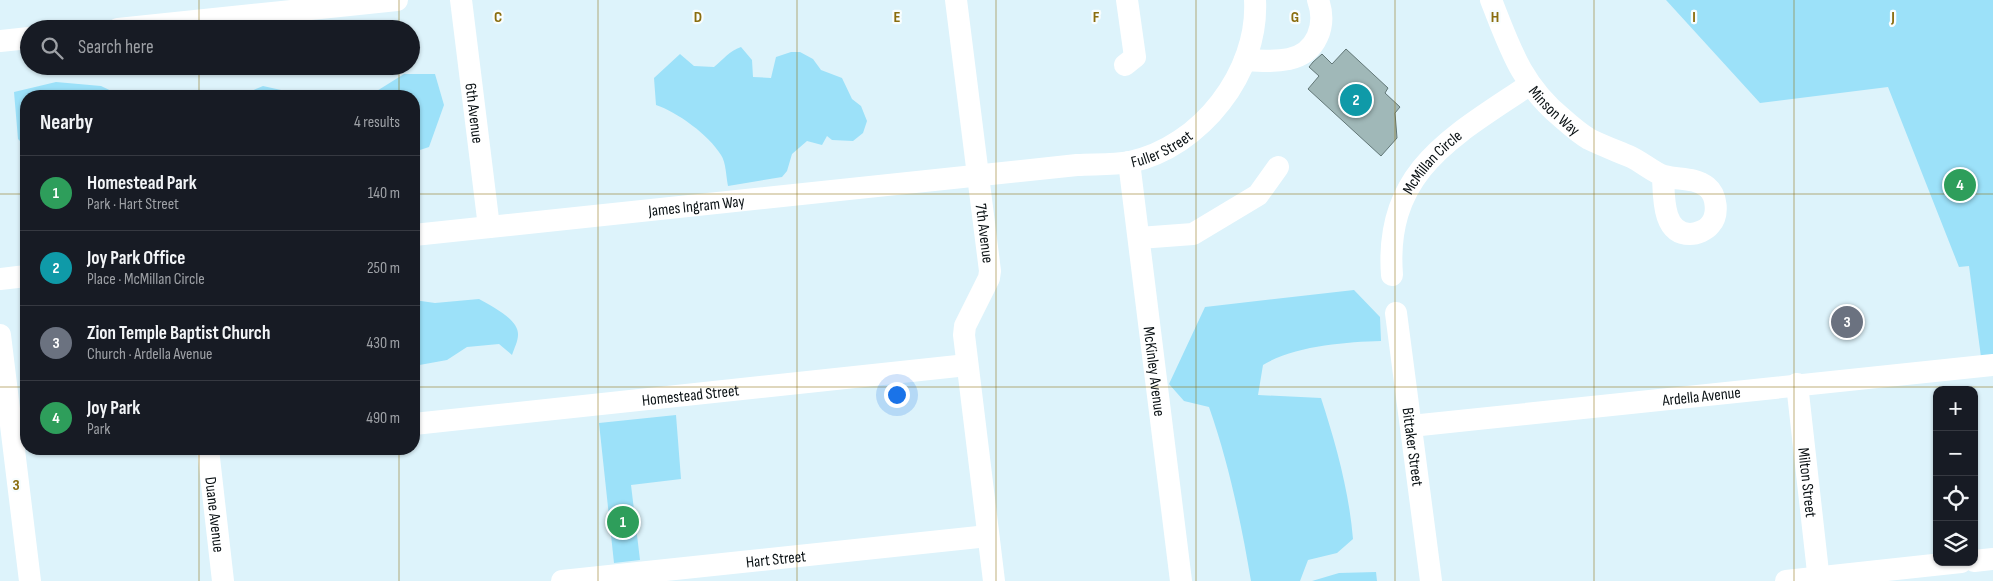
<!DOCTYPE html>
<html lang="en">
<head>
<meta charset="utf-8">
<style>
  :root { --surface:#171b24; --page:#20242c; --text:#f1f3f6; --muted:#9ea1a6; --line:#363941; --accent:#8a6d0e }
  body { margin:0; font-family:"Sofia Sans Condensed",sans-serif; background:var(--page); color:var(--text) }
  .controls { position:absolute; right:15px; bottom:15px; display:grid; overflow:hidden; border-radius:10px; box-shadow:0 1px 4px #0004 }
  .controls button { width:45px; height:45px; display:grid; place-items:center; padding:0; border:0; border-bottom:1px solid var(--line); background:var(--surface); color:var(--text); font:25px sans-serif }
  .you { position:absolute; left:896px; top:394px; width:18px; height:18px; margin:-12px; border:4px solid #fff; border-radius:50%; background:#1a73e8; box-shadow:0 0 0 8px #1a73e833 }
  .badge { display:grid; place-items:center; width:32px; height:32px; border-radius:50%; background:var(--accent); color:#fff; font-size:16px; font-weight:700 }
  .pin { position:absolute; translate:-50% -50%; border:2px solid #fff; box-shadow:0 1px 5px #0006 }
  .list { margin:0; padding:0; list-style:none }
  h2 { display:flex; justify-content:space-between; align-items:center; height:65px; margin:0; padding:0 20px; font-size:21px }
  h2 small { font-size:16px; font-weight:400; color:var(--muted) }
  .list li { display:grid; grid-template-columns:32px 1fr auto; gap:15px; align-items:center; box-sizing:border-box; height:75px; padding:0 20px; border-top:1px solid var(--line) }
  .list b { display:block; font-size:19px; white-space:nowrap }
  .list p { margin:0; font-size:16px; white-space:nowrap; color:var(--muted) }
  .list em { font-size:16px; font-style:normal; color:var(--muted) }
  .icon { flex:none; width:28px; height:28px; fill:none; stroke:currentColor; stroke-width:2; stroke-linecap:round; stroke-linejoin:round }
  .map { position:relative; flex:none; width:1993px; height:581px; overflow:hidden }
  .search { position:absolute; background:var(--surface); box-shadow:0 1px 4px #0004; left:20px; top:20px; width:400px; height:55px; display:flex; align-items:center; gap:12px; box-sizing:border-box; padding:0 18px; border-radius:28px; color:var(--muted); font-size:19px }
  .panel { position:absolute; background:var(--surface); box-shadow:0 1px 4px #0004; left:20px; top:90px; width:400px; height:365px; border-radius:20px }
  .map>svg:first-child { display:block }
  .green { fill:#9ce1f9 }
  .building { fill:#a0b8b8; stroke:#627777 }
  .lines { fill:none; stroke-linecap:round; stroke-linejoin:round }
  .minor { stroke:#fff; stroke-width:22 }
  .grid { fill:none; stroke:#8a6d0e; stroke-width:1; stroke-opacity:0.55 }
  .labels { text-anchor:middle; stroke-width:4.5; stroke-linejoin:round; paint-order:stroke }
  .street-label { font-size:16px; fill:#091013; stroke:#f8fdfe }
  .grid-label { font-size:16px; text-anchor:middle; font-weight:bold; fill:#8a6d0e; stroke:#f8fdfe; stroke-width:4.5; stroke-linejoin:round; paint-order:stroke }
</style>
</head>
<body>
<div class="map">
<svg width="1993" height="581" viewBox="0 0 1993 581">
  <rect width="100%" height="100%" fill="#ddf3fb"/>
  <!-- green -->
  <g class="green">
    <path d="M1666 0H1993V356L1981 357 1969 266 1959 267 1888 87 1760 103Z"/>
    <path d="M741 47 752 60 753 77 771 78 776 57 791 52H800L813 59 821 70 842 78 852 99 861 106 867 121 863 133 853 141 832 140 827 136 822 145 807 141 792 154 787 171 782 177 728 186C726 176 726 162 721 155 709 135 677 112 656 105L654 78 680 54 694 66 714 67C724 59 729 51 741 47Z"/>
    <path d="M404 74H435L444 105 429 147 414 152V96H341L372 94Z"/>
    <path d="M56 82 101 86 122 96H26V147L18 139 14 92Z"/>
    <path d="M263 86 308 96H239Z"/>
    <path d="M1354 290 1380 317 1381 341C1345 342 1294 346 1263 365L1258 395 1321 398C1336 444 1349 491 1353 539L1337 553 1308 560 1300 581H1251C1241 522 1229 464 1209 407L1184 401 1169 384 1205 307Z"/>
    <path d="M479 299C491 306 519 319 518 335 518 341 514 349 512 355L499 344 467 347 447 360 414 366V300L435 303Z"/>
    <path d="M676 415 681 479 631 485 640 560 614 563 599 423Z"/>
    <path d="M1376 572 1377 581H1312L1339 573Z"/>
  </g>
  <!-- building -->
  <path class="building" d="M1346 49 1388 88 1385 93 1400 107 1395 113 1397 138 1381 156 1308 89 1319 76 1309 67 1313 62 1322 54 1332 64Z"/>
  <g class="lines">
    <!-- minor -->
    <g class="minor">
      <path id="s1" d="M461 0 489 227"/>
      <path id="s2" d="M956 0 990 271 989 278 965 326 964 335 994 581"/>
      <path id="s3" d="M1491 0C1510 48 1521 84 1562 118 1571 126 1579 133 1589 139 1603 146 1617 151 1631 157 1640 161 1656 174 1664 176 1679 180 1694 177 1707 187 1717 195 1719 215 1710 225 1706 230 1697 234 1690 234 1662 234 1664 196 1663 176"/>
      <path d="M118 29 397 0"/>
      <path d="M0 41 29 38"/>
      <path d="M1245 60C1260 61 1274 62 1289 59 1317 53 1327 25 1318 0"/>
      <path d="M1125 65 1135 57 1127 0"/>
      <path id="s4" d="M1129 162 1181 581"/>
      <path id="s5" d="M414 235 1077 165C1094 164 1113 165 1130 162 1201 147 1259 72 1255 0"/>
      <path d="M1139 238 1193 234 1258 195 1278 167"/>
      <path id="s6" d="M1392 275C1384 170 1454 136 1529 85"/>
      <path d="M0 279 26 276"/>
      <path id="s7" d="M1396 313 1431 581"/>
      <path d="M0 335 30 581"/>
      <path id="s8" d="M1797 384 1819 581"/>
      <path id="s9" d="M414 424 967 365"/>
      <path id="s10" d="M1411 426 1993 365"/>
      <path id="s11" d="M208 449 223 581"/>
      <path d="M1974 561 1993 559"/>
      <path id="s12" d="M562 581 988 536"/>
      <path d="M1786 581 1961 562"/>
    </g>
  </g>
  <!-- grid -->
  <path class="grid" d="M199 0V29M399 0V29M598 0V581M797 0V581M996 0V581M1196 0V581M1395 0V581M1594 0V581M1794 0V581M199 66V96M399 66V96M0 194H26M414 194H1993M0 387H26M414 387H1993M199 449V581M399 449V581"/>
  <g class="labels">
    <!-- street labels -->
    <g class="street-label">
      <text dy="6" stroke="none"><textPath href="#s3" startOffset="129">Minson Way</textPath></text>
      <text dy="6" stroke="none"><textPath href="#s1" startOffset="114">6th Avenue</textPath></text>
      <text dy="6" stroke="none"><textPath href="#s5" startOffset="754">Fuller Street</textPath></text>
      <text dy="6" stroke="none"><textPath href="#s6" startOffset="125">McMillan Circle</textPath></text>
      <text dy="6" stroke="none"><textPath href="#s5" startOffset="284">James Ingram Way</textPath></text>
      <text dy="6" stroke="none"><textPath href="#s2" startOffset="235">7th Avenue</textPath></text>
      <text dy="6" stroke="none"><textPath href="#s4" startOffset="211">McKinley Avenue</textPath></text>
      <text dy="6" stroke="none"><textPath href="#s9" startOffset="278">Homestead Street</textPath></text>
      <text dy="6" stroke="none"><textPath href="#s10" startOffset="292">Ardella Avenue</textPath></text>
      <text dy="6" stroke="none"><textPath href="#s7" startOffset="135">Bittaker Street</textPath></text>
      <text dy="6" stroke="none"><textPath href="#s8" startOffset="99">Milton Street</textPath></text>
      <text dy="6" stroke="none"><textPath href="#s11" startOffset="66">Duane Avenue</textPath></text>
      <text dy="6" stroke="none"><textPath href="#s12" startOffset="215">Hart Street</textPath></text>
    </g>
  </g>
  <g class="grid-label">
    <text x="498" y="22">C</text>
    <text x="698" y="22">D</text>
    <text x="897" y="22">E</text>
    <text x="1096" y="22">F</text>
    <text x="1295" y="22">G</text>
    <text x="1495" y="22">H</text>
    <text x="1694" y="22">I</text>
    <text x="1893" y="22">J</text>
    <text x="16" y="490">3</text>
  </g>
</svg>
<div class="controls">
<button>+</button>
<button>−</button>
<button><svg class="icon" aria-label="locate" viewBox="0 0 24 24"><circle cx="12" cy="12" r="6"/><path d="M12 2v4M12 18v4M2 12h4M18 12h4"/></svg></button>
<button><svg class="icon" aria-label="layers" viewBox="0 0 24 24"><path d="M12 4l9 5-9 5-9-5zM3 14l9 5 9-5"/></svg></button>
</div>
<div class="you"></div>
<div class="pin badge" style="left:623px;top:522px;background:#2e9e5b">1</div>
<div class="pin badge" style="left:1356px;top:100px;background:#0f9aa8">2</div>
<div class="pin badge" style="left:1847px;top:322px;background:#6b7280">3</div>
<div class="pin badge" style="left:1960px;top:185px;background:#2e9e5b">4</div>
<div class="search"><svg class="icon" aria-label="search" viewBox="0 0 24 24"><circle cx="10" cy="10" r="6"/><path d="M15 15l6 6"/></svg>Search here</div>
<section class="panel">
<h2>Nearby<small>4 results</small></h2>
<ul class="list">
<li><span class="badge" style="background:#2e9e5b">1</span><div><b>Homestead Park</b><p>Park · Hart Street</p></div><em>140 m</em></li>
<li><span class="badge" style="background:#0f9aa8">2</span><div><b>Joy Park Office</b><p>Place · McMillan Circle</p></div><em>250 m</em></li>
<li><span class="badge" style="background:#6b7280">3</span><div><b>Zion Temple Baptist Church</b><p>Church · Ardella Avenue</p></div><em>430 m</em></li>
<li><span class="badge" style="background:#2e9e5b">4</span><div><b>Joy Park</b><p>Park</p></div><em>490 m</em></li>
</ul>
</section>
</div>
</body>
</html>
